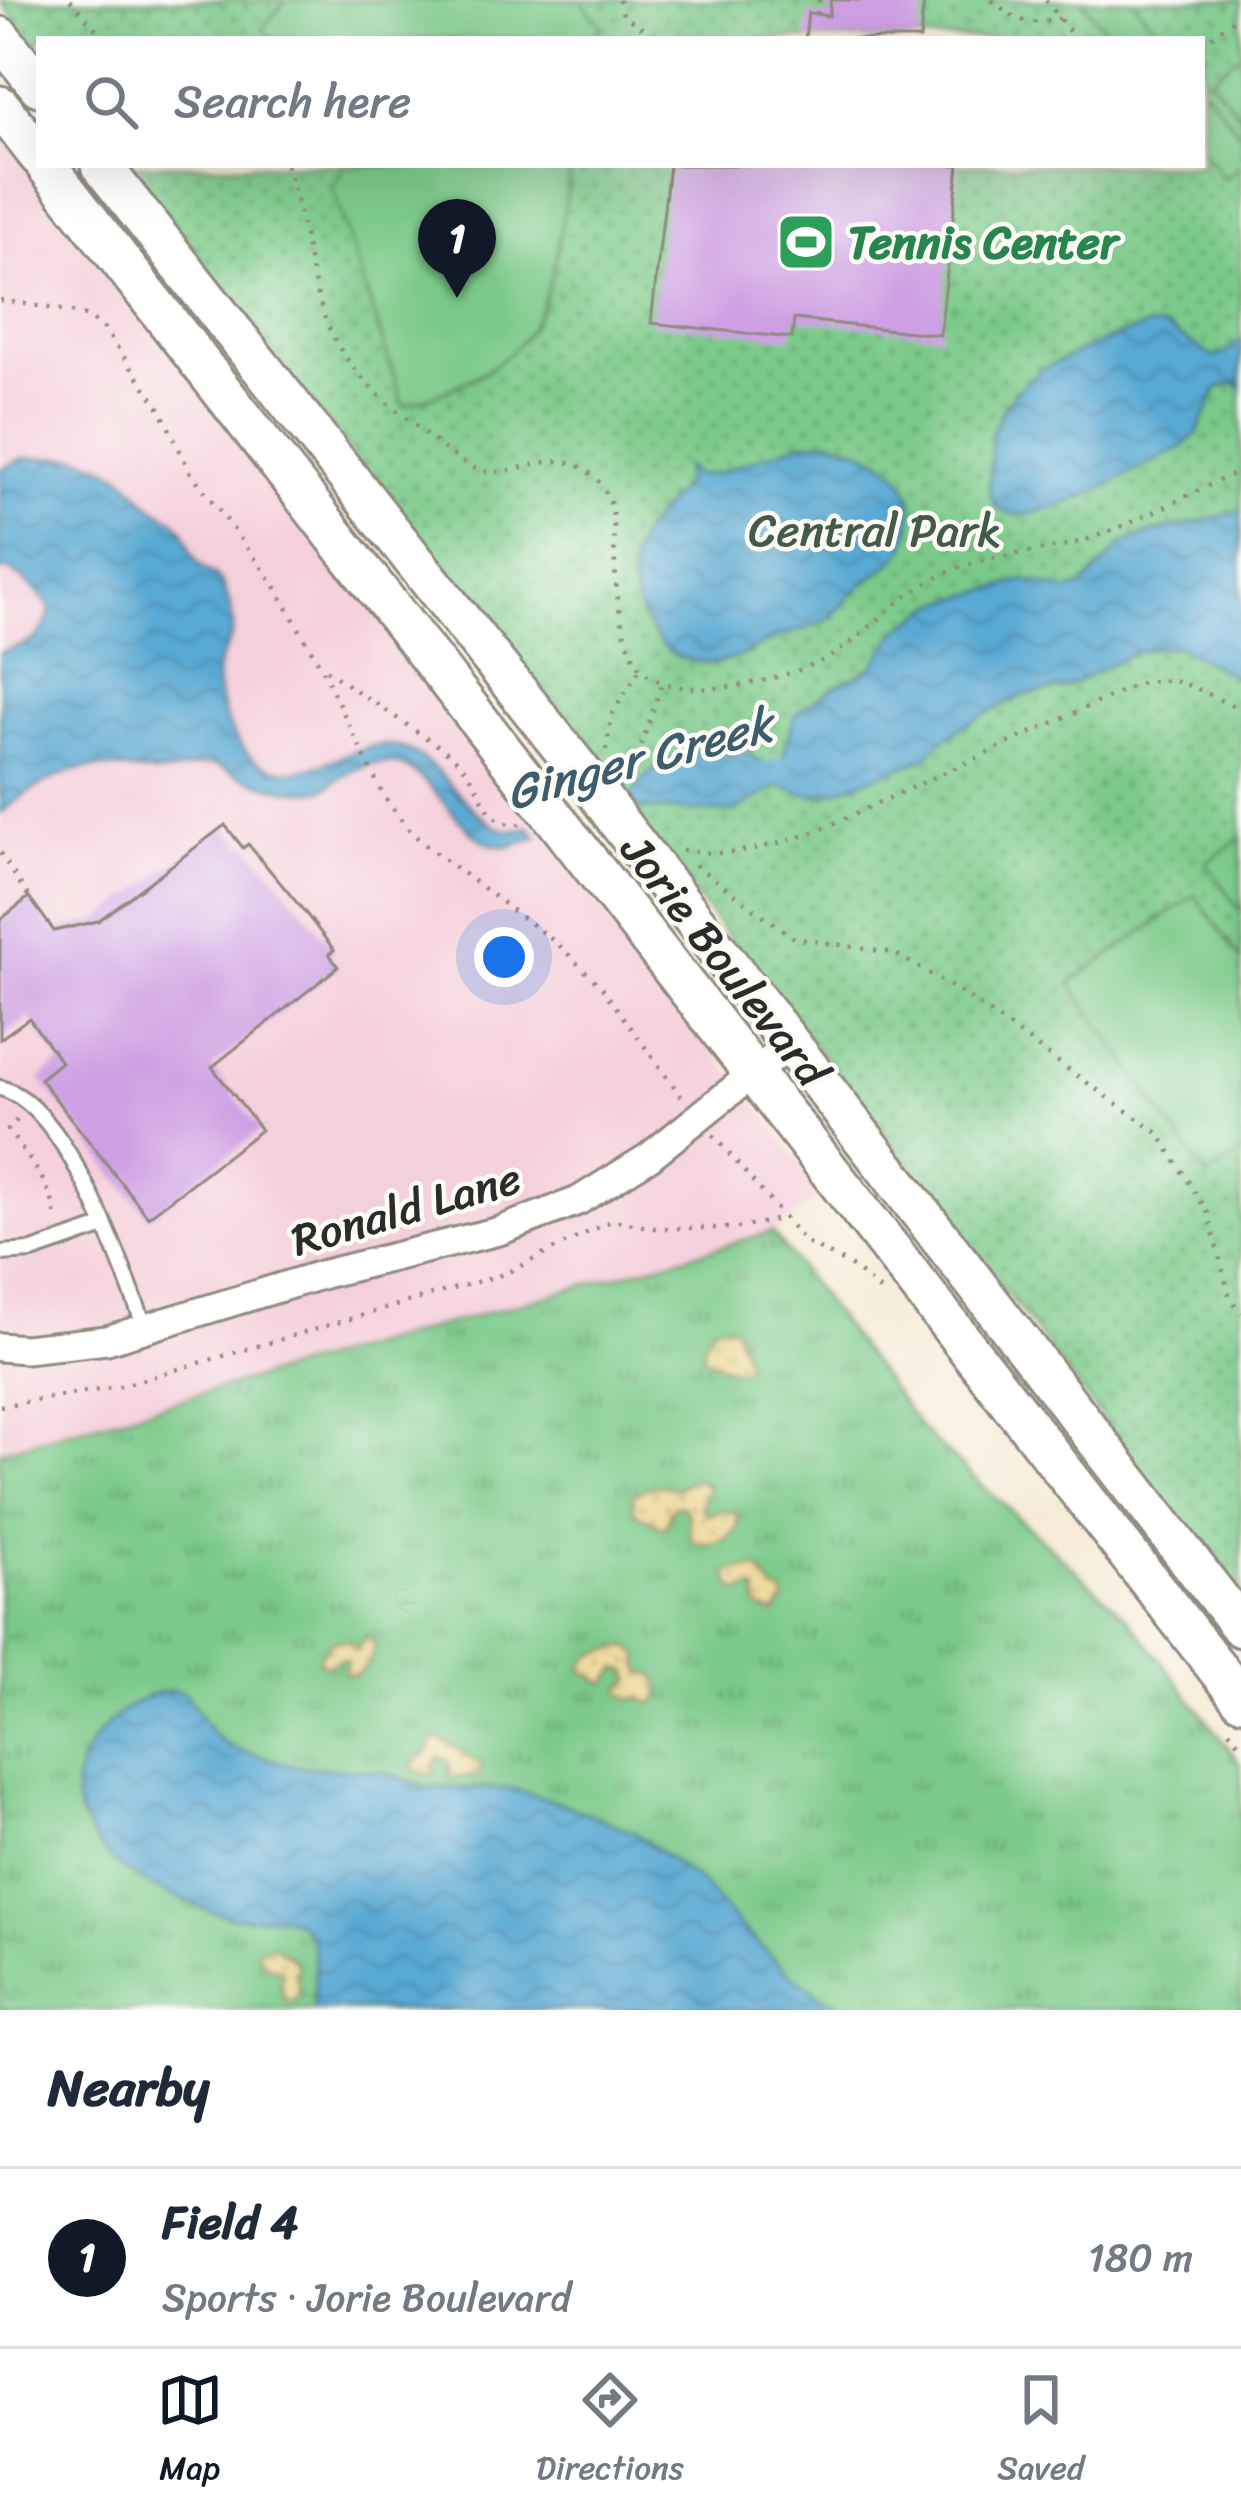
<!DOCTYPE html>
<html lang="en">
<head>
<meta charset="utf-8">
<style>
  :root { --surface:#fff; --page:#f6f6f7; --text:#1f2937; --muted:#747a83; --line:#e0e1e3; --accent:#111827 }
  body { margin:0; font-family:Sriracha,sans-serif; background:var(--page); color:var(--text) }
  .you { position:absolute; left:504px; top:957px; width:42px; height:42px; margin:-30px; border:9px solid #fff; border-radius:50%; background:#1a73e8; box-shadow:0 0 0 18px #1a73e833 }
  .badge { display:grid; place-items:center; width:78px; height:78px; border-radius:50%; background:var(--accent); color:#fff; font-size:39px; font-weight:700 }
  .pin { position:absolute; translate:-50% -99px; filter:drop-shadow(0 3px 6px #0008) }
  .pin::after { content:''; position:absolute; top:63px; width:42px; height:36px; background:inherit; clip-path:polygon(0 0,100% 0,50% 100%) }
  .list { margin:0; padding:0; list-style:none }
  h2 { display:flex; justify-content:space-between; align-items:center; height:156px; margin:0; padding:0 48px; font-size:51px }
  h2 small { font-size:39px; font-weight:400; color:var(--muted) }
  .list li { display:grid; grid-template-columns:78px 1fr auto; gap:36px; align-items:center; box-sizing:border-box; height:180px; padding:0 48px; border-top:3px solid var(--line) }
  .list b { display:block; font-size:45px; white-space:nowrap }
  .list p { margin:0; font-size:39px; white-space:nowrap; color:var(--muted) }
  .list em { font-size:39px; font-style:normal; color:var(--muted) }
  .icon { flex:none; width:66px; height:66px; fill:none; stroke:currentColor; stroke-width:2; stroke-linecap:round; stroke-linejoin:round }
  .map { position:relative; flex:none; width:1241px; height:2010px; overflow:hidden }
  .search { position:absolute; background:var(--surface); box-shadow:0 12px 48px #0002; left:36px; right:36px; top:36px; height:132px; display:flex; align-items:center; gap:30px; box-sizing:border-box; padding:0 42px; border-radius:0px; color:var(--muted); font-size:45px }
  .sheet { height:336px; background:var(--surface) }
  nav { display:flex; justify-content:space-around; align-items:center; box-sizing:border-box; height:168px; border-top:3px solid var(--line); background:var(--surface); font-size:33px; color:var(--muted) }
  nav a { display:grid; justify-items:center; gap:6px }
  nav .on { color:var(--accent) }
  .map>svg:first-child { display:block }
  .built { fill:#f4cfdc }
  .grass { fill:url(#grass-tufts); stroke:#547a5a; stroke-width:3 }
  .sand { fill:url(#sand-dots); stroke:#8c8264; stroke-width:3 }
  .park { fill:url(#park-dots); stroke:#547a5a; stroke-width:3 }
  .pitch { fill:#7cca8a; stroke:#547a5a; stroke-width:3 }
  .water { fill:url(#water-waves); stroke:#426a7f; stroke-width:3 }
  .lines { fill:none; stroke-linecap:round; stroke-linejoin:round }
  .stream { stroke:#59a9d3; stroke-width:8 }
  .building { fill:#cea0e3 }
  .service-casing { stroke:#908a80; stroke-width:20 }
  .minor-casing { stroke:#908a80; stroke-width:33 }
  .secondary-casing { stroke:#908a80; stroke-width:45 }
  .path { stroke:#908a80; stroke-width:4.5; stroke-dasharray:3 9; stroke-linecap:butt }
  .service { stroke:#fff; stroke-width:14 }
  .minor { stroke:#fff; stroke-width:27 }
  .secondary { stroke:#fff; stroke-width:39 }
  .secondary-bridge-casing { stroke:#908a80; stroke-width:45; stroke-linecap:butt }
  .secondary-bridge { stroke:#fff; stroke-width:39 }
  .labels { text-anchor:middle; stroke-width:9; stroke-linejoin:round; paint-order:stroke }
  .leisure-label { font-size:45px; font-weight:bold; fill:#27864d; stroke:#fdfcf7; text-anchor:start }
  .park-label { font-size:45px; fill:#435b48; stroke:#fdfcf7 }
  .street-label { font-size:45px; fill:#2b2b2b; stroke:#fdfcf7 }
  .water-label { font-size:48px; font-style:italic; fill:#3d5d6e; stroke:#fdfcf7 }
</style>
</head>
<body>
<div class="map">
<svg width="1241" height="2010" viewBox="0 0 1241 2010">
  <defs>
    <pattern id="grass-tufts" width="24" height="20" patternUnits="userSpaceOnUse" patternTransform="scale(3)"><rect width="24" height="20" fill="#7cca8a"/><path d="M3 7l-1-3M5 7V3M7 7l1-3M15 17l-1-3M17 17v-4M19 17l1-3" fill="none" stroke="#66a471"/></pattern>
    <pattern id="sand-dots" width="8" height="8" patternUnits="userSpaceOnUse" patternTransform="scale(3)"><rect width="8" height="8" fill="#eeda9e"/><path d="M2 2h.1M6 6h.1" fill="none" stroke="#cb8" stroke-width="1.8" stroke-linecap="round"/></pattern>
    <pattern id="park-dots" width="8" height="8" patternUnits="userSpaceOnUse" patternTransform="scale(3)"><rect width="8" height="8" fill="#7cca8a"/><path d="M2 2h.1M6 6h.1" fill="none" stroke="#66a471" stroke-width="1.8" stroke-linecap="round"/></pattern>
    <pattern id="water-waves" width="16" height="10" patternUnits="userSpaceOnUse" patternTransform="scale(3)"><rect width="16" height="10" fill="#59a9d3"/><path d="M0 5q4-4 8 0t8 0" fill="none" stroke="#4a8aab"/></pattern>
  </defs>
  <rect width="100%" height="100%" fill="#fdfcf7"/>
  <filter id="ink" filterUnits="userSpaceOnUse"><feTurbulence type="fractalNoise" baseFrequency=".00833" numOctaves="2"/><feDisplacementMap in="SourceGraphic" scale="24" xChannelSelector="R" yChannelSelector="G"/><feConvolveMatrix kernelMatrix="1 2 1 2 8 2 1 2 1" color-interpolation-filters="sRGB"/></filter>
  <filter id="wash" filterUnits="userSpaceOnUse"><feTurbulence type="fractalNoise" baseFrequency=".004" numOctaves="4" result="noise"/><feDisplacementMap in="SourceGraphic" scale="48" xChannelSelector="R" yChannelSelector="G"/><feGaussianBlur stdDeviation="2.7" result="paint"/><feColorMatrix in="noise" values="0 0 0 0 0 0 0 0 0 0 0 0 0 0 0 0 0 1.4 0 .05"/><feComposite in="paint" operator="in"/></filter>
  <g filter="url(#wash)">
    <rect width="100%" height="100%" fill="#f6ead5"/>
    <!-- built -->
    <path class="built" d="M0 127 825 1194 772 1232 0 1451Z"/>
    <!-- grass -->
    <path class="grass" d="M772 1232 924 1432 1129 1619 1241 1764V2010H0V1451Z"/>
    <!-- sand -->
    <g class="sand">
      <path d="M729 1324 736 1329C738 1343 747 1353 746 1368 731 1372 718 1364 704 1357L702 1347 713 1326Z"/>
      <path d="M690 1481H699L708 1487 701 1506 704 1512 710 1515 718 1511 737 1513 738 1527C728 1541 705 1551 691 1538L689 1516 682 1506H675L670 1512 667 1525 662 1527 634 1512 633 1495C648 1485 660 1483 676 1489Z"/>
      <path d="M736 1569H760L774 1591 784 1594 785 1601 775 1614 760 1609 757 1604V1591L752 1588 738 1592 731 1585 727 1574Z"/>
      <path d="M364 1638H371C380 1655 366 1668 353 1676L345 1674 347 1661 339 1659 328 1666 318 1662 320 1655 332 1641 347 1640 358 1649Z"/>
      <path d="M618 1647H630L640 1655 639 1665 644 1673 652 1674 659 1680 660 1696 655 1704 639 1698 631 1699 621 1692V1689L632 1679 628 1671 618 1668 605 1684 583 1670C589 1650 602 1654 618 1647Z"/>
      <path d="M434 1738C460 1744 462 1757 482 1764L478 1776 449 1777 450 1765 446 1759 440 1758 433 1765V1774L429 1776 413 1768 415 1761 428 1752Z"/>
      <path d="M274 1945C282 1953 292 1955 298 1965 293 1978 306 1992 293 2002L285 2000 280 1984 283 1971 267 1966 258 1955V1949Z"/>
    </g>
    <!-- park -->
    <path class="park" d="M0 0H1241V1602L892 1142 692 892 127 165H1202V39H39V52Z"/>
    <!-- pitch -->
    <g class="pitch">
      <path d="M286 0H580L602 26 591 39H272L262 29Z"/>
      <path d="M1082 0H1133L1163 37 1113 39Z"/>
      <path d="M1241 54V117L1210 78Z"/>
      <path d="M1202 86 1241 135V166L1224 179 1202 151Z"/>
      <path d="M345 165H571C548 304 554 359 404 406L332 188Z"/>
      <path d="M1241 838V912L1206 863Z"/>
      <path d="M1195 895 1241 960V1153L1207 1177 1070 983Z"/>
    </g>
    <!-- water -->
    <g class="water">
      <path d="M1149 326 1165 327 1214 357 1225 354 1241 339V388L1236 383 1218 388 1197 433 1182 447 1088 495 1056 507 1021 516 1004 512 995 506 989 492 992 433 1002 410 1016 391 1040 370 1108 339Z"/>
      <path d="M831 440C872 452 915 467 912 517 911 530 909 542 901 553 892 566 877 573 864 583 850 595 839 611 824 622 809 628 793 632 779 637 759 645 739 660 718 662 704 664 684 661 672 653 647 635 626 592 632 561 638 528 664 509 684 484L685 467 697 476 718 473 800 443Z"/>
      <path d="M79 457C96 463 114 468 128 481 137 489 142 500 153 507 163 515 175 517 182 528 189 538 189 552 197 561 202 569 211 572 218 578 226 585 234 619 233 629 232 642 222 652 219 663 211 692 231 745 257 761 315 796 356 723 412 752 443 768 474 820 502 829 511 832 520 829 529 827L537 837C528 840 519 844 511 846 462 853 440 775 396 764 376 759 351 770 336 781 328 786 330 788 320 790 294 794 265 786 240 776 232 773 223 767 215 765 199 763 178 773 161 773 137 774 112 765 88 768 60 771 21 795 0 814V652C28 645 45 640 50 609 40 592 25 579 8 569L0 571V470L23 458Z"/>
      <path d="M1241 511V680L1179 647H1158L1133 653 1067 687 1021 696 965 725 939 743 926 758 824 795C807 797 796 790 779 786L733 812 638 809 630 799C643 775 669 751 698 752 705 752 711 754 717 754 727 754 737 749 746 753 755 756 760 765 769 769L779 764 784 754 793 721 801 709 836 686 872 667 898 630 936 604 1025 580 1069 591 1082 587 1124 543 1151 533Z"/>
      <path d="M174 1690 186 1694 214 1735 230 1747 294 1766 383 1772 427 1787 513 1789 561 1803 634 1832 703 1884 737 1923 787 1971 819 1995 853 2010H314C314 1989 319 1945 305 1929 286 1908 258 1920 234 1917 220 1916 204 1908 191 1903 142 1883 101 1866 80 1813 68 1784 82 1752 103 1729 121 1709 147 1693 174 1690Z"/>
    </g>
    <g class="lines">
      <!-- stream -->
      <path class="stream" d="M755 769 787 760"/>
    </g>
    <g id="blocks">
      <!-- building -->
      <g class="building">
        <path d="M831 0H924L920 39H805L808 13 829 16Z"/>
        <path d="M669 165H959L940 335 794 319 792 338 651 323Z"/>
        <path d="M225 825 243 848 248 844 308 916 334 950 329 954 338 967 212 1067 261 1130 148 1217 40 1079 61 1062 29 1018 0 1039V920L29 897 54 931 98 921Z"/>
      </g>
    </g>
  </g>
  <g filter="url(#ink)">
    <use href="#blocks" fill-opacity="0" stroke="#908a80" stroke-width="3"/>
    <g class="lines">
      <defs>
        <g id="service">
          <path d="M0 1088C67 1103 123 1270 146 1330"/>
          <path d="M0 1253 32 1251 105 1226"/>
        </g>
        <path id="minor" d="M0 1347 25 1349 107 1340 324 1274 499 1231 578 1201 649 1157 790 1044"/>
        <g id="secondary">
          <path d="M0 37 39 86"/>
          <path d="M0 106 39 156"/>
          <path d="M46 165 543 803"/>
          <path d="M101 165 586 778"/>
          <path d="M617 820 1241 1627"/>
          <path d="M571 839 1241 1699"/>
        </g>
      </defs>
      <!-- service casing -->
      <use href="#service" class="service-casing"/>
      <!-- minor casing -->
      <use href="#minor" class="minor-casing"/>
      <!-- secondary casing -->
      <use href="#secondary" class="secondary-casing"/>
      <!-- path -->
      <g class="path">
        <path d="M70 0 105 39"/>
        <path d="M619 0 623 15 654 36 664 39"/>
        <path d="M992 0C1018 22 1026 26 1060 19"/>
        <path d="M1046 0 1075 39"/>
        <path d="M817 14 819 0"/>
        <path d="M1202 44 1241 13"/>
        <path d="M286 165C303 211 306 260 321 306 337 362 378 397 422 431 439 445 455 459 474 468 508 483 546 448 581 467 590 472 602 483 606 493 615 510 614 527 614 546 616 579 616 613 629 645 632 652 635 663 641 669 679 709 789 679 831 656 855 642 874 622 895 605 914 590 935 577 958 568 998 553 1042 553 1082 541 1137 524 1188 493 1241 471"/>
        <path d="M0 300 69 311 85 316 102 326 159 407 189 470 272 581 321 667 384 797 410 831 429 848 559 945 602 988 683 1099"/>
        <path d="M326 670C355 690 384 709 413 729 432 742 452 753 466 770 485 794 485 828 522 824"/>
        <path d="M606 750 612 714 640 669"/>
        <path d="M630 780 662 683"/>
        <path d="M682 850C731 859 779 845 824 828L1135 685C1181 671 1199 693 1241 709"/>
        <path d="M0 853 29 897"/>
        <path d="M695 865 794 938 894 953 959 991 1159 1134 1208 1213 1230 1298 1241 1313"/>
        <path d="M17 1120 8 1130C27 1157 56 1189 56 1223"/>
        <path d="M713 1135 805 1242 850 1265 883 1293"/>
        <path d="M0 1406 117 1387 504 1274 613 1220 653 1228H741L783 1218"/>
        <path d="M1229 1730 1241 1746"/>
      </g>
      <!-- service -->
      <use href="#service" class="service"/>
      <!-- minor -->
      <use href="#minor" class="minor"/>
      <!-- secondary -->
      <use href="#secondary" class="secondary"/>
      <defs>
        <g id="secondary-bridge">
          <path d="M586 778 617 820"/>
          <path d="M543 803 571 839"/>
        </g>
      </defs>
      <!-- secondary-bridge casing -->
      <use href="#secondary-bridge" class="secondary-bridge-casing"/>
      <!-- secondary-bridge -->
      <use href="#secondary-bridge" class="secondary-bridge"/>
    </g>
  </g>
  <!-- icons -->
  <defs>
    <symbol id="stadium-square" viewBox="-11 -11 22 22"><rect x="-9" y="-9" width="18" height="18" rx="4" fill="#2e9e5b" stroke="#fdfcf7"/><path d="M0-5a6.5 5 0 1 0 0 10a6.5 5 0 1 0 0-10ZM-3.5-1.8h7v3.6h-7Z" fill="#fff"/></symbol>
  </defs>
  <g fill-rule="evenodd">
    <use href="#stadium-square" x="773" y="209" width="66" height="66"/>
  </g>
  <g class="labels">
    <!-- leisure labels -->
    <g class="leisure-label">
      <text x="848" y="258">Tennis Center</text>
    </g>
    <!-- park labels -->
    <g class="park-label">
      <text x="875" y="546">Central Park</text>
    </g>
    <!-- street labels -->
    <g class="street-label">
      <text transform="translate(725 960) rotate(52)" y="16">Jorie Boulevard</text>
      <text transform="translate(406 1208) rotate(-16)" y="16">Ronald Lane</text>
    </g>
    <!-- water labels -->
    <g class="water-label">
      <text transform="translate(639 758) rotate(-15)" y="17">Ginger Creek</text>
    </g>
  </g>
</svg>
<div class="you"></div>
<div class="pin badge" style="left:457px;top:298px">1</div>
<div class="search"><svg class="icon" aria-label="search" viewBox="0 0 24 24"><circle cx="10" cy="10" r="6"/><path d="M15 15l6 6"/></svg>Search here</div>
</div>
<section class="sheet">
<h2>Nearby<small></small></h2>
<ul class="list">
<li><span class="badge">1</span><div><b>Field 4</b><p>Sports · Jorie Boulevard</p></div><em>180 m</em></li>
</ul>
</section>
<nav>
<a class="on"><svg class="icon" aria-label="map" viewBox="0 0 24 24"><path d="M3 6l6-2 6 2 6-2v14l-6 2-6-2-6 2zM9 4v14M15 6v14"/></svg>Map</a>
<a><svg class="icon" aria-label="directions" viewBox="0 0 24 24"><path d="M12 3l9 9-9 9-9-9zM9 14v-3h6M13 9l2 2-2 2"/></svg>Directions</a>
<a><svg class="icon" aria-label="saved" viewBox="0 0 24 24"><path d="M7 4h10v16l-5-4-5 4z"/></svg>Saved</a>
</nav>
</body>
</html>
